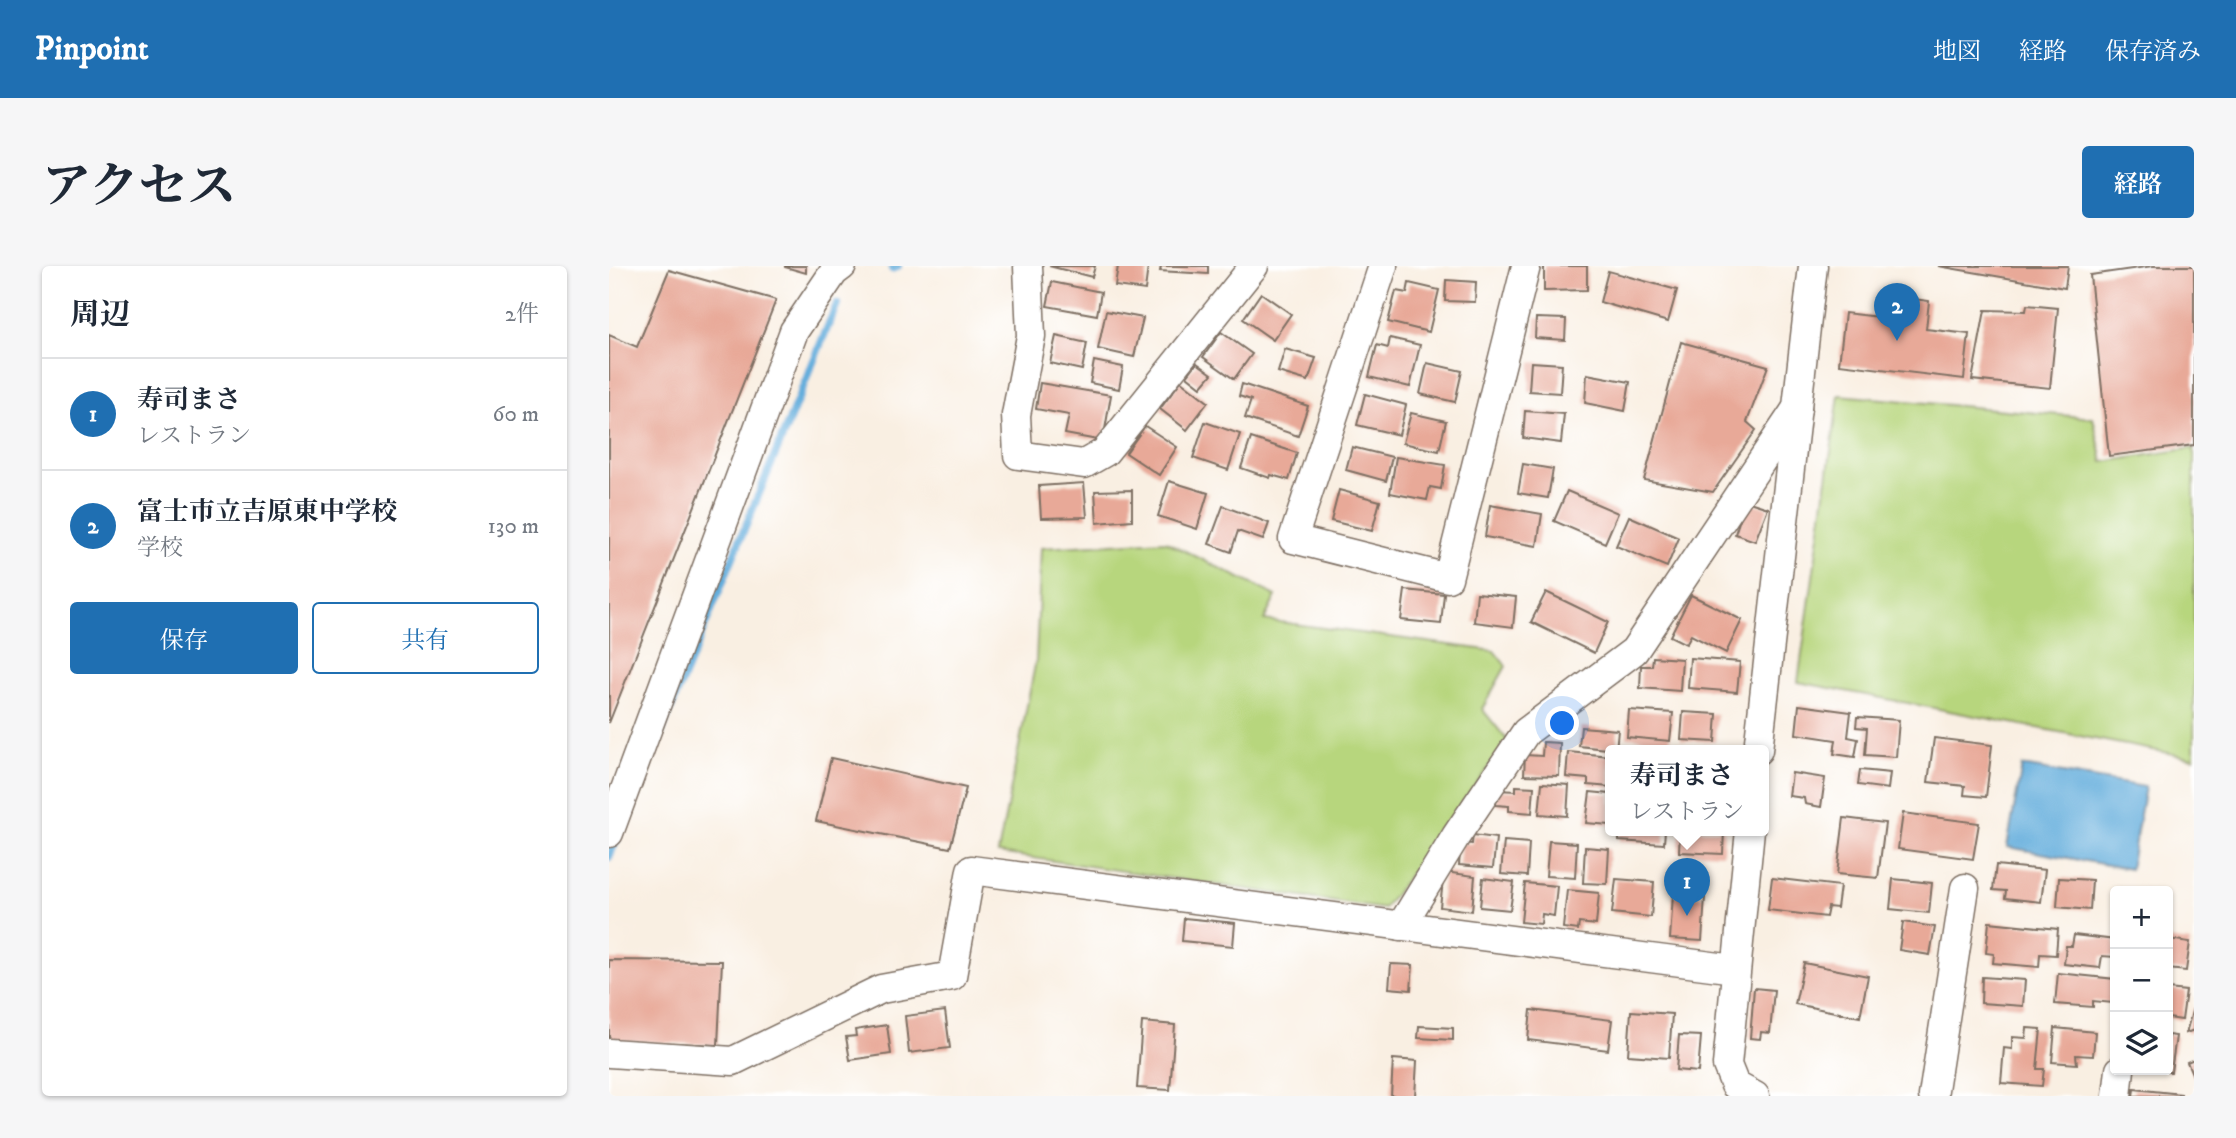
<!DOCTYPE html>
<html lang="ja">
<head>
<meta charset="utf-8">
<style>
  :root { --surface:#fff; --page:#f6f6f7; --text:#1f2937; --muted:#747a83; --line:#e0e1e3; --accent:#1f6fb2 }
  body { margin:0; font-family:"IM FELL DW Pica","Noto Serif JP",serif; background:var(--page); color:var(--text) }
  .controls { position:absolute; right:21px; bottom:21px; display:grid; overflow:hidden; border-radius:7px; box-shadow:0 2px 5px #0004 }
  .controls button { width:63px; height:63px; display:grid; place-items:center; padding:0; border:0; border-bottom:2px solid var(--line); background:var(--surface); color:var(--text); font:35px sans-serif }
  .you { position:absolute; left:954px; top:458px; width:24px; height:24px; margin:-18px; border:5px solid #fff; border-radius:50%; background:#1a73e8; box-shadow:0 0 0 10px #1a73e833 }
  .badge { display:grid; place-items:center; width:46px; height:46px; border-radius:50%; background:var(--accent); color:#fff; font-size:23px; font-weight:700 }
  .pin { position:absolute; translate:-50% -58px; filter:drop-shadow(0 2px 4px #0008) }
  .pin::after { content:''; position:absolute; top:37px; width:24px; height:21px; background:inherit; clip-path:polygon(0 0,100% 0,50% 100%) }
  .popup { position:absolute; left:996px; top:479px; width:164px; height:91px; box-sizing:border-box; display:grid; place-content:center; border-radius:7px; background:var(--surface); filter:drop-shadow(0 2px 5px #0005); font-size:23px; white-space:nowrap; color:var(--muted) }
  .popup b { font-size:26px; color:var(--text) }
  .popup::after { content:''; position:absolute; left:50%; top:100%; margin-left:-14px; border:14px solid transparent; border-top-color:var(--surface) }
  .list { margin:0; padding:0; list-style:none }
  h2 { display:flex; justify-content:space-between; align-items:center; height:91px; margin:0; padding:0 28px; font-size:30px }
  h2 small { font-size:23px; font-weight:400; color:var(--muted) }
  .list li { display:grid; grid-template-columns:46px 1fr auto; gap:21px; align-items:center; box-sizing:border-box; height:112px; padding:0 28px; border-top:2px solid var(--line) }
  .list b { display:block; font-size:26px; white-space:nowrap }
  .list p { margin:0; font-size:23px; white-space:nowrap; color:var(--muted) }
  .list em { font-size:23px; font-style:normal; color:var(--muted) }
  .actions { display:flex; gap:14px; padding:21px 28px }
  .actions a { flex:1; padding:16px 0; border:2px solid var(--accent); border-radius:7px; text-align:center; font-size:24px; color:var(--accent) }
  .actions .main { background:var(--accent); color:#fff }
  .icon { flex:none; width:38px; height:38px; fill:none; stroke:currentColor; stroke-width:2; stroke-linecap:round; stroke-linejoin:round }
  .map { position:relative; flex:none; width:1585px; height:830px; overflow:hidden; border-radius:7px }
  header { display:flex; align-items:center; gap:42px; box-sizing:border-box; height:98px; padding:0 35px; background:var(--accent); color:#fff }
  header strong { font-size:33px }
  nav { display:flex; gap:38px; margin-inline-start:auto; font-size:24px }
  .intro { display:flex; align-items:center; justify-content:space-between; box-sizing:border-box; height:168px; padding:0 42px }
  h1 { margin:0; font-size:49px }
  .button { padding:18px 32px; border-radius:7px; background:var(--accent); color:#fff; font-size:24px; font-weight:700 }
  main { display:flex; gap:42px; padding:0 42px }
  aside { flex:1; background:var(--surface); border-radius:7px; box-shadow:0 2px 5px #0004 }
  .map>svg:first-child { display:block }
  .green { fill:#b7d67d; stroke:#79804e; stroke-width:2 }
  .water { fill:#64addc; stroke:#506c7d; stroke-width:2 }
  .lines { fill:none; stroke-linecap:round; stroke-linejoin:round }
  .stream { stroke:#64addc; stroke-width:8 }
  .building { fill:#e8a998 }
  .street-casing { stroke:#7e6f63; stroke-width:31 }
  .street { stroke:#fff; stroke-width:28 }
</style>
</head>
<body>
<header>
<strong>Pinpoint</strong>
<nav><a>地図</a><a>経路</a><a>保存済み</a></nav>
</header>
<div class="intro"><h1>アクセス</h1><a class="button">経路</a></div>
<main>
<aside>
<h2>周辺<small>2件</small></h2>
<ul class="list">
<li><span class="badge">1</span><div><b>寿司まさ</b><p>レストラン</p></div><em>60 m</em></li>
<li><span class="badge">2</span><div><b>富士市立吉原東中学校</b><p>学校</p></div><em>130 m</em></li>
</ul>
<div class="actions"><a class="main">保存</a><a>共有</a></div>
</aside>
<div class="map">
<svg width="1585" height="830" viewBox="0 0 1585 830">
  <rect width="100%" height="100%" fill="#fff"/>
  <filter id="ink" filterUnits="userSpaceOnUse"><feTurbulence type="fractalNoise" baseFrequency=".0143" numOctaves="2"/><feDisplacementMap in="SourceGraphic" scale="14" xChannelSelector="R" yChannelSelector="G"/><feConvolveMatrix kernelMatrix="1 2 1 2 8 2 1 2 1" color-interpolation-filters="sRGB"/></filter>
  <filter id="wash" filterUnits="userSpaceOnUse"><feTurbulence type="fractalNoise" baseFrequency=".00686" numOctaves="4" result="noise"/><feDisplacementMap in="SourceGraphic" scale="28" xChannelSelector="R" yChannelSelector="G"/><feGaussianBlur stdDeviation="1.57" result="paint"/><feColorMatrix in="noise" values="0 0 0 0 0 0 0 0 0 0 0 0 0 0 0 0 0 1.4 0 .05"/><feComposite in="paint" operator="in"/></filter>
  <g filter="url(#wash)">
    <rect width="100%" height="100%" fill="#f9efe2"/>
    <!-- green -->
    <g class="green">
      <path d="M1230 129 1484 152 1494 196 1585 182V492L1189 416Z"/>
      <path d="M556 275 667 330 655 354 885 385 897 400 873 443 899 475 775 643 389 587 427 394 432 282Z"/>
    </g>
    <!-- water -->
    <path class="water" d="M1413 500 1536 521 1521 603 1398 581Z"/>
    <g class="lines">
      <!-- stream -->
      <g class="stream">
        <path d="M283 3 289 0"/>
        <path d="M52 466 228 38"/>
        <path d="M0 591 8 572"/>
      </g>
    </g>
    <g id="blocks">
      <!-- building -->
      <g class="building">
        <path d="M176 0H197V7L176 1Z"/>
        <path d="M440 0H486L483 11Z"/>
        <path d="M509 0H539L536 24 506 20Z"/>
        <path d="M552 0H599V8L551 5Z"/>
        <path d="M935 0H978V24L935 25Z"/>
        <path d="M1329 0H1459L1456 22Z"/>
        <path d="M1544 0H1585V179L1500 190 1481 9Z"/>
        <path d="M60 4 167 34 0 457V69L28 81Z"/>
        <path d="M999 5 1068 24 1059 56 991 36Z"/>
        <path d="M837 14 867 16 866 36 836 35Z"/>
        <path d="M443 16 492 26 488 49 438 40Z"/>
        <path d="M800 17 830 24 820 66 779 56 787 25 798 27Z"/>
        <path d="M652 27 682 48 664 74 634 53Z"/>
        <path d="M1297 32 1320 35 1317 63 1360 68 1355 113 1230 98 1236 47 1295 54Z"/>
        <path d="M1418 39 1449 42 1441 122 1363 114 1376 44 1417 45Z"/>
        <path d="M497 45 534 52 525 91 489 83Z"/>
        <path d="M927 52 957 53 956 74 926 72Z"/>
        <path d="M612 66 643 88 625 113 594 91Z"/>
        <path d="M447 70 478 77 473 104 441 97Z"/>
        <path d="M781 72 811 79 801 121 760 111 768 79 779 82Z"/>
        <path d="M1072 76 1159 100 1138 156 1147 164 1104 226 1035 214Z"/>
        <path d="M676 83 707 92 699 115 669 106Z"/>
        <path d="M485 95 514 101 510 123 481 117Z"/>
        <path d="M922 96 953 98 951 127 920 125Z"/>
        <path d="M588 97 603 108 592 121 578 110Z"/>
        <path d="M818 97 853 105 846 136 811 128Z"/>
        <path d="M978 108 1021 116 1016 145 976 137Z"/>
        <path d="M572 115 599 136 578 164 551 143Z"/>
        <path d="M431 117 502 129 494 175 456 168 460 149 427 143Z"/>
        <path d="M633 118 699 140 689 170 636 152 642 134 630 130Z"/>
        <path d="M756 128 797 139 790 169 748 159Z"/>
        <path d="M916 145 955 148 952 177 914 172Z"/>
        <path d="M802 147 837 155 830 185 794 177Z"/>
        <path d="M596 156 631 168 619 204 584 192Z"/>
        <path d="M536 160 568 181 550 209 517 187Z"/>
        <path d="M642 172 688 187 680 214 662 209 661 212 632 202Z"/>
        <path d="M743 181 783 191 777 215 737 204Z"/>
        <path d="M787 191 836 199 832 223 821 221 818 234 781 227Z"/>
        <path d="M914 198 944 203 939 232 909 227Z"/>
        <path d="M560 215 599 227 588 263 549 250Z"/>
        <path d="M475 217 478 251 432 252 430 220Z"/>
        <path d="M523 224V254L488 257 486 225Z"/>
        <path d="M730 224 771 235 763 265 722 255Z"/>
        <path d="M958 225 1009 247 996 277 945 255Z"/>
        <path d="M1137 235 1159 242 1146 275 1126 268Z"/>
        <path d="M881 239 933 248 928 280 876 271Z"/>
        <path d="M614 240 660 257 654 274 629 265 622 286 600 278Z"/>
        <path d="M1020 250 1070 272 1058 301 1007 280Z"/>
        <path d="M796 324 835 328 832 358 792 354Z"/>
        <path d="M937 326 999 356 985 387 922 356Z"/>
        <path d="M868 327 907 331 904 361 865 356Z"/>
        <path d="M1082 329 1133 354 1117 387 1082 369 1077 378 1061 370Z"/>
        <path d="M1044 391 1073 393 1071 425 1031 422 1032 400H1043Z"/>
        <path d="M1081 392 1131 396 1128 426 1079 422Z"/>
        <path d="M1190 439 1242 446 1239 471 1249 473 1246 491 1225 488 1227 474 1187 468Z"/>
        <path d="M1020 444 1064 447 1061 475 1018 471Z"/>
        <path d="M1074 446 1108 448 1106 476 1072 474Z"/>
        <path d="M1248 451 1290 454 1287 491 1256 489 1258 462 1247 461Z"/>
        <path d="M972 461 1009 464 1007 484 970 480Z"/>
        <path d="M1325 472 1383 479 1377 531 1355 529 1356 520 1319 516Z"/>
        <path d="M934 476 951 477 950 510 915 509 916 489 933 490Z"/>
        <path d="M959 486 1001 490V521L979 519V513L957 511Z"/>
        <path d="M222 492 357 522 341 582 207 555Z"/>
        <path d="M1251 504 1281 507 1279 523 1249 519Z"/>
        <path d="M1183 507 1216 512 1212 541 1196 538 1195 532 1180 530Z"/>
        <path d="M933 517 960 519 958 550 930 548Z"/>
        <path d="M907 520 925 521 923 547 900 545V540L887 539 888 524 907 525Z"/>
        <path d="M981 526 1001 528V559L977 557Z"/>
        <path d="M1294 547 1370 557 1364 593 1289 583Z"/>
        <path d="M1235 552 1276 557 1269 612 1228 608Z"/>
        <path d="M1010 564H1056L1055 578 1010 575Z"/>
        <path d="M1071 564H1115L1114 588 1070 586Z"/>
        <path d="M864 569 887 572 884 602 850 599 852 577 863 578Z"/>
        <path d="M895 575 920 577 918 610 892 608Z"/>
        <path d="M940 575 968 577 966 612 937 610Z"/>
        <path d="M976 581 1000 583 998 618 974 617Z"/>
        <path d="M1387 599 1436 604 1432 636 1396 632 1397 625 1384 624Z"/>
        <path d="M835 606 866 610 863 645 831 641Z"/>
        <path d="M874 612 905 616 901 644 871 641Z"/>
        <path d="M1163 612 1231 620 1228 642 1219 641 1217 651 1159 644Z"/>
        <path d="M1450 612 1483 614 1481 644 1448 641Z"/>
        <path d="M1007 613 1045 616 1042 651 1003 647Z"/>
        <path d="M1284 613 1323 617 1320 647 1281 643Z"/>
        <path d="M916 617 948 620 945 650 933 648 932 658 912 656Z"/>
        <path d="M958 624 990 627 987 659 970 657 969 664 954 662Z"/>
        <path d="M1064 629 1096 631 1093 675 1061 673Z"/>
        <path d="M575 652 626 657 624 680 573 675Z"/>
        <path d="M1294 656 1326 661 1321 689 1290 684Z"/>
        <path d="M1380 656 1449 663 1447 689 1431 688 1430 701 1384 697 1385 688 1377 687Z"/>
        <path d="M1465 669 1506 674V691L1493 690 1491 702 1455 698 1457 680H1463Z"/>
        <path d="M1559 673 1581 676 1577 705 1559 703Z"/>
        <path d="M0 694 113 695 109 779 0 774Z"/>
        <path d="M1195 697 1259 710 1251 751 1186 738Z"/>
        <path d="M782 698 804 699 802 724 780 722Z"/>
        <path d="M1449 707 1506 713 1504 737 1484 735V741L1446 738Z"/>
        <path d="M1373 711 1416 714 1414 740 1372 737Z"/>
        <path d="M1145 722 1165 724 1161 767 1152 766 1151 773 1141 772Z"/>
        <path d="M1559 723 1577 725 1573 754 1559 752Z"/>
        <path d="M1584 742 1585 764 1577 767Z"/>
        <path d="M922 744 1003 754 999 784 919 774Z"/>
        <path d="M336 745 341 782 300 787 296 750Z"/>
        <path d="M1022 745 1063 748 1060 792 1019 789Z"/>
        <path d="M533 756 566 759 561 824 528 822Z"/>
        <path d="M278 759 282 788 241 794 237 771 247 770 246 764Z"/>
        <path d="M810 760 844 762V774L809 772Z"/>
        <path d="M1418 762 1432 763 1428 803H1435L1433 820 1392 817 1395 782 1403 783V771L1417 772Z"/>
        <path d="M1446 762 1486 766 1484 790 1467 789 1468 798 1443 796Z"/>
        <path d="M1070 769 1092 770 1089 806 1067 804Z"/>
        <path d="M1559 769 1567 770 1562 806H1559Z"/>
        <path d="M784 793 808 795 806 830H782Z"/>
        <path d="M1585 793V812L1578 796Z"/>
        <path d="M1525 823 1572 828V830H1524Z"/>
      </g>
    </g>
  </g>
  <g filter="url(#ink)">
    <use href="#blocks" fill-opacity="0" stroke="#7e6f63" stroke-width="2"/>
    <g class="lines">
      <defs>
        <g id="street">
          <path d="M419 0 422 70 407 149 409 189 475 198 496 186 645 0"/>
          <path d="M774 0 684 273 839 312 917 0"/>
          <path d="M1149 484 1204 0"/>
          <path d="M1141 564 1118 799 1126 819 1146 830"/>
          <path d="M0 567 185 65 225 6 233 0"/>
          <path d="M792 660 847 570 917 466 1025 385 1188 142"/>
          <path d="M0 787 124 795 272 723 343 710 362 604 1126 703"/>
          <path d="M1324 830 1356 622"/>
          <path d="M1508 830 1511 804"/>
        </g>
      </defs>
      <!-- street casing -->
      <use href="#street" class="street-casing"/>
      <!-- street -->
      <use href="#street" class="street"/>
    </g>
  </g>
</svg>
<div class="controls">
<button>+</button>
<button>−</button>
<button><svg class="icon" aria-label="layers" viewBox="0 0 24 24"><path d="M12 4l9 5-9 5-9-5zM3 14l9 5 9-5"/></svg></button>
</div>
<div class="you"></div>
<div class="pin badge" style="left:1078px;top:650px">1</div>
<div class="popup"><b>寿司まさ</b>レストラン</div>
<div class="pin badge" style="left:1288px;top:75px">2</div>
</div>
</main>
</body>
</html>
